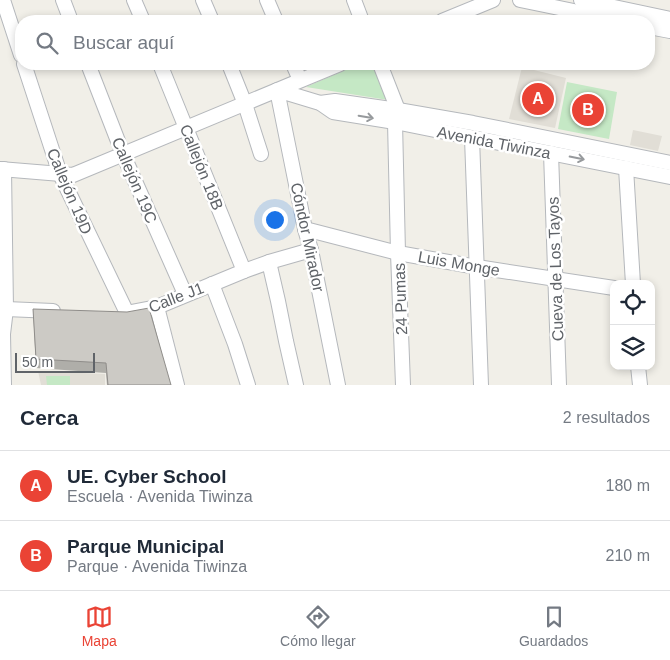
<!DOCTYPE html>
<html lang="es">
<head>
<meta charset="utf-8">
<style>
  :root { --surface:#fff; --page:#f6f6f7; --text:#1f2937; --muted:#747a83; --line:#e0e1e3; --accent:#ea4335 }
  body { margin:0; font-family:Arial,sans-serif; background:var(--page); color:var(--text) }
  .controls { position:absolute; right:15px; bottom:15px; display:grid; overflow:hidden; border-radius:10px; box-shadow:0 2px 8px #0003 }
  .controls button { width:45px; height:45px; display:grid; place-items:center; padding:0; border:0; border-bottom:1px solid var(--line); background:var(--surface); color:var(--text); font:25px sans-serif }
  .scale { position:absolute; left:15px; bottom:12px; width:80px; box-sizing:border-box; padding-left:5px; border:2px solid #5f6368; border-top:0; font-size:14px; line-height:18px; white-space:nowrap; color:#5f6368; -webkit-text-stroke:4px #fff; paint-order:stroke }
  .you { position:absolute; left:274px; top:219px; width:18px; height:18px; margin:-12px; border:4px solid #fff; border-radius:50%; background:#1a73e8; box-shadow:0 0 0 8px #1a73e833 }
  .badge { display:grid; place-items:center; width:32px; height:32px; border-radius:50%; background:var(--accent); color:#fff; font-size:16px; font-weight:700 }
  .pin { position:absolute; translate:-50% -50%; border:2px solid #fff; box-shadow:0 1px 5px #0006 }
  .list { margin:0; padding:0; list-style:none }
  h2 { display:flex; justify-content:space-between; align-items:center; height:65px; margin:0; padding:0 20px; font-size:21px }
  h2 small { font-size:16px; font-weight:400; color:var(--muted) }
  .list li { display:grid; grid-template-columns:32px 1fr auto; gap:15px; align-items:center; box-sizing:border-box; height:70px; padding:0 20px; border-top:1px solid var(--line) }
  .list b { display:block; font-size:19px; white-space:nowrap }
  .list p { margin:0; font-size:16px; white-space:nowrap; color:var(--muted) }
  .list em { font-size:16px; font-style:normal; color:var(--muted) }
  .icon { flex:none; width:28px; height:28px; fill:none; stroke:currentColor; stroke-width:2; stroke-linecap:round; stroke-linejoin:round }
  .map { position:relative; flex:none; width:670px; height:385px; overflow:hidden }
  .search { position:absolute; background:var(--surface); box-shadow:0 2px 8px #0003; left:15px; right:15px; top:15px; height:55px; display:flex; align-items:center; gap:12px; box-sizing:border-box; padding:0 18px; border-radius:20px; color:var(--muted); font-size:19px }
  .sheet { height:205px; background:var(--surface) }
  nav { display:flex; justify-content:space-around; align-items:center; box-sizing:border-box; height:70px; border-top:1px solid var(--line); background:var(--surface); font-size:14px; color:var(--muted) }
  nav a { display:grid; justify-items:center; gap:2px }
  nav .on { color:var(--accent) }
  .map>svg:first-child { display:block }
  .education { fill:#e1ded6 }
  .green { fill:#c5e8c5 }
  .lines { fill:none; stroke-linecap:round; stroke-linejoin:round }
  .minor-casing { stroke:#b5b8bc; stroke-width:16 }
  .minor { stroke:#fff; stroke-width:14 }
  .wall { fill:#afaea9 }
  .building { fill:#cccac5; stroke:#8f8d8a }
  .oneway { stroke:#979a9d }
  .labels { text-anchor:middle; stroke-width:5; stroke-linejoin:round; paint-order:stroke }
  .street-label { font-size:16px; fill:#5f6368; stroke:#fff }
</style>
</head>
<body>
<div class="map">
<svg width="670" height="385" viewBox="0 0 670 385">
  <rect width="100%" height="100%" fill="#f1efe8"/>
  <!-- education -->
  <g class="education">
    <path d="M522 67 566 78 555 128 509 119Z"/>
    <path d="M633 130 662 136 658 151 630 145Z"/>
    <path d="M38 371 105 374V385H41Z"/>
  </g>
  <!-- green -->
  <g class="green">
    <path d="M359 64H373L388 100 306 87Z"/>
    <path d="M567 82 617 92 609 139 558 129Z"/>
    <path d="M46 376H70V385H47Z"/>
  </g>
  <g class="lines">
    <defs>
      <g id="minor">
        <path d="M3 0 21 55"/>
        <path d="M63 0 71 21"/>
        <path d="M134 0 143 21"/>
        <path d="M203 0 212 21"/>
        <path d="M267 0 276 21"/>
        <path d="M354 0 362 21"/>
        <path d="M520 0 622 21"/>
        <path d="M581 0 670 19"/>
        <path d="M442 21 493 0"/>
        <path d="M649 27 670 31"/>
        <path d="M24 64 60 174 127 313"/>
        <path d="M88 64 123 154 185 294"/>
        <path d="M160 64 244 271"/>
        <path d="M229 64 245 104 261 154"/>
        <path d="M293 64 300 80"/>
        <path d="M380 64 398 110"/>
        <path d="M320 103 335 101 398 110 473 123 670 163"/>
        <path d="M395 122 398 253 403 385"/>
        <path d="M472 138 481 385"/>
        <path d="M551 153 559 385"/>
        <path d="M626 168 633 284"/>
        <path d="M0 169 73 175 340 64"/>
        <path d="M305 229 398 253 477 267 614 288"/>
        <path d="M269 262 278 301 286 341 296 385"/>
        <path d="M212 284 235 344 248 385"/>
        <path d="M157 307 177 385"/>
        <path d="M6 309 53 311"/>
        <path d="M131 312 157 307 244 271 269 262 311 250"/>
        <path d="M638 366 640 385"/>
        <path d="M4 385 3 334 6 309 4 169"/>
        <path d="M338 385 311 250 305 229 277 90 320 103 333 112 395 122 670 177"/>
      </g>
    </defs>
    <!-- minor casing -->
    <use href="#minor" class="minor-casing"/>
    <!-- minor -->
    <use href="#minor" class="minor"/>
  </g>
  <!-- wall -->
  <path class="wall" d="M33 309 171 385H107L106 373 36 368Z"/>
  <!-- building -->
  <path class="building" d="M149 308 171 385H108L106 363 36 359 33 309 127 312Z"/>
  <!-- one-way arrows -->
  <defs><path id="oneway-shaft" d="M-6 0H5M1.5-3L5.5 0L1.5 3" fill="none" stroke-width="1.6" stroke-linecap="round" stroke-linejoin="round" transform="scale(1.25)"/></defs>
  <g class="oneway">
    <use href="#oneway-shaft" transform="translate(366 117) rotate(10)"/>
    <use href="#oneway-shaft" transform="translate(577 158) rotate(11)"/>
  </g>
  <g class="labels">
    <!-- street labels -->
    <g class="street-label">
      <text transform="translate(494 142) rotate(11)" y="6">Avenida Tiwinza</text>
      <text transform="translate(202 167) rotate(68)" y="6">Callejón 18B</text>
      <text transform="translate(135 180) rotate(67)" y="6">Callejón 19C</text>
      <text transform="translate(70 191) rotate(67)" y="6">Callejón 19D</text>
      <text transform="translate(308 237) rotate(78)" y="6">Cóndor Mirador</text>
      <text transform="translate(459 263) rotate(10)" y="6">Luis Monge</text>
      <text transform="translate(555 269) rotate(-92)" y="6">Cueva de Los Tayos</text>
      <text transform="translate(176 297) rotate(-21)" y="6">Calle J1</text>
      <text transform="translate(400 299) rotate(-92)" y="6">24 Pumas</text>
    </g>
  </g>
</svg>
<div class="controls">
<button><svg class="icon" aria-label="locate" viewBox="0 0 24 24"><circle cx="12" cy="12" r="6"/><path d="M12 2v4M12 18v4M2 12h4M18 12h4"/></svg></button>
<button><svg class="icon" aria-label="layers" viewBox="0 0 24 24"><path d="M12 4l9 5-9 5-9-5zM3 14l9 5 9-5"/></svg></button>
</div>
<div class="scale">50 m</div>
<div class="you"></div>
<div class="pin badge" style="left:538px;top:99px">A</div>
<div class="pin badge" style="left:588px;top:110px">B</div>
<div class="search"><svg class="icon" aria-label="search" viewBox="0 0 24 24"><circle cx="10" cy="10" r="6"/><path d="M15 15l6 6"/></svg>Buscar aquí</div>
</div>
<section class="sheet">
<h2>Cerca<small>2 resultados</small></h2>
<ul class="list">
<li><span class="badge">A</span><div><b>UE. Cyber School</b><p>Escuela · Avenida Tiwinza</p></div><em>180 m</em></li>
<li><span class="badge">B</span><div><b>Parque Municipal</b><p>Parque · Avenida Tiwinza</p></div><em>210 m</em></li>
</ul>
</section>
<nav>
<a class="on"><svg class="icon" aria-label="map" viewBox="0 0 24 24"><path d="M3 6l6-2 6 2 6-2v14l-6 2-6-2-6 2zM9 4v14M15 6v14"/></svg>Mapa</a>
<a><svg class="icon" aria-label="directions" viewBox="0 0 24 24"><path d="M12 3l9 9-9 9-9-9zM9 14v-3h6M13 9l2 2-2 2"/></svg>Cómo llegar</a>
<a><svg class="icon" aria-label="saved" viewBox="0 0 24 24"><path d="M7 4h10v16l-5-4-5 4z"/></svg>Guardados</a>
</nav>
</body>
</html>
